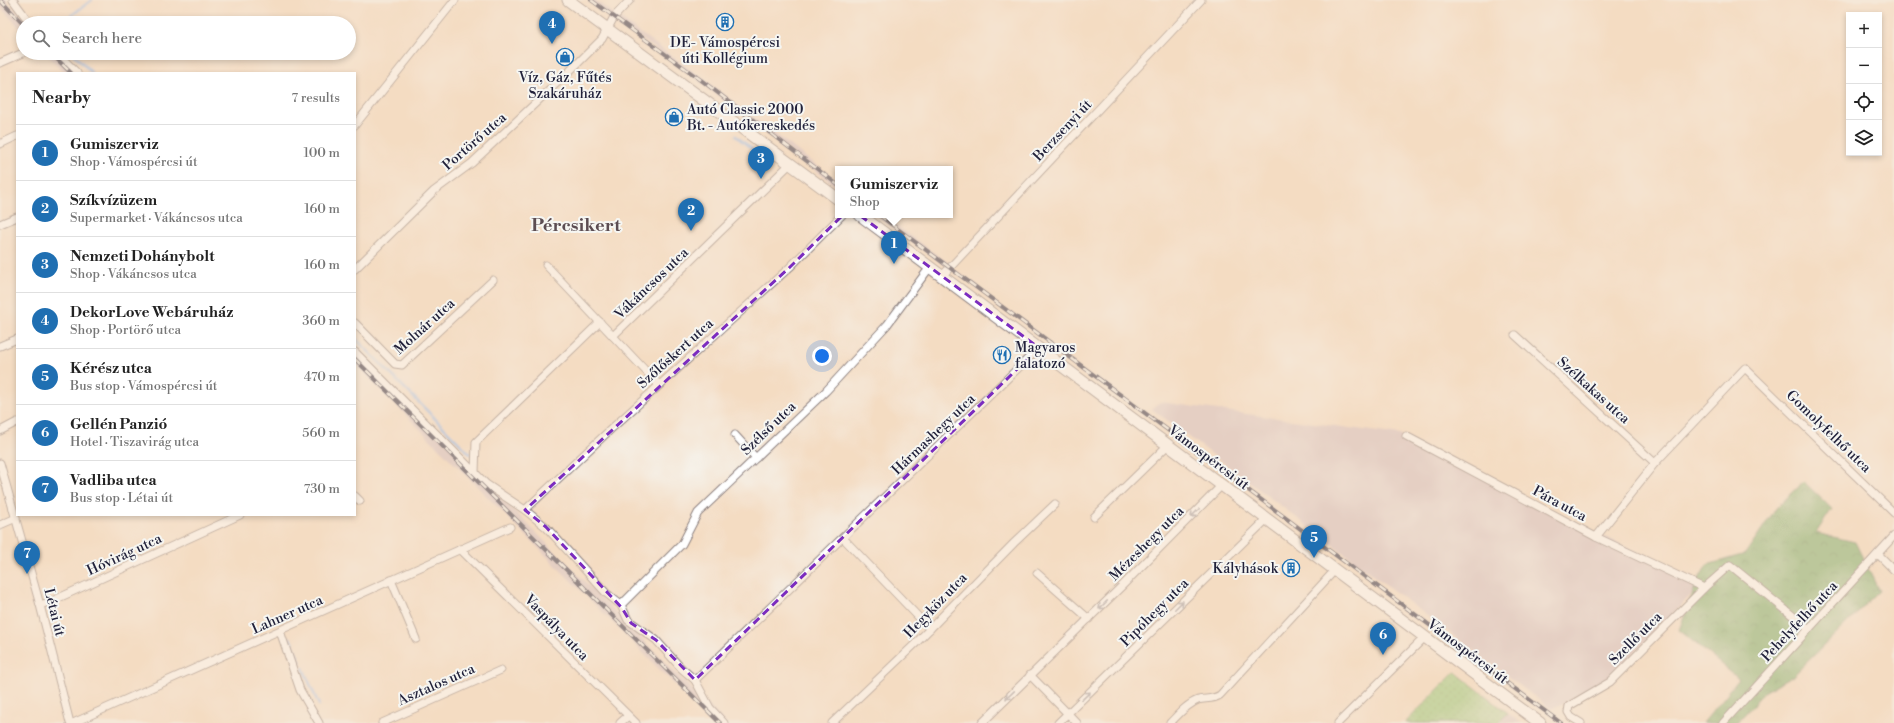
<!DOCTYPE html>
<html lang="en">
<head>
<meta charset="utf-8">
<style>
  :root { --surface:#fff; --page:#f2f2f2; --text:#222; --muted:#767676; --line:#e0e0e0; --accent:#1f6fb2 }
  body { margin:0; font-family:"Libre Bodoni",serif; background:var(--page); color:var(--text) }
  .controls { position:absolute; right:12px; top:12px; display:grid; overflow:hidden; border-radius:0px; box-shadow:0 2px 6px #0003 }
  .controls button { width:36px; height:36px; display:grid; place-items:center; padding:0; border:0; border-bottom:1px solid var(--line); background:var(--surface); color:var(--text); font:20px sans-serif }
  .you { position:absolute; left:822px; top:356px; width:14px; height:14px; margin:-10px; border:3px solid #fff; border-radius:50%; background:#1a73e8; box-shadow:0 0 0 6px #1a73e833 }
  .badge { display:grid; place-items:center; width:26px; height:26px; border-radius:50%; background:var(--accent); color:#fff; font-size:13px; font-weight:700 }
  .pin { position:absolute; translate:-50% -33px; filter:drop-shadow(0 1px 2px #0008) }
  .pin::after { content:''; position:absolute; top:21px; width:14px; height:12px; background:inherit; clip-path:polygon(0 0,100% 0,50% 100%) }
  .popup { position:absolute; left:835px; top:166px; width:118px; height:52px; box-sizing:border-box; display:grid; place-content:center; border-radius:0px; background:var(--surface); filter:drop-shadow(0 1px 3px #0005); font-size:13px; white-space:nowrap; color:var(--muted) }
  .popup b { font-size:15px; color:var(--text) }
  .popup::after { content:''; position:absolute; left:50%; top:100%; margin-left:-8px; border:8px solid transparent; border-top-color:var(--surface) }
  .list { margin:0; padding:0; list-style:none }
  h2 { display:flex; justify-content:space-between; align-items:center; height:52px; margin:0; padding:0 16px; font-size:17px }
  h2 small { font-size:13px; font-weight:400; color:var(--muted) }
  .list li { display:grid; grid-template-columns:26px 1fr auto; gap:12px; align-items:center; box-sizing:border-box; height:56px; padding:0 16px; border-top:1px solid var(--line) }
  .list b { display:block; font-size:15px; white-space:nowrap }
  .list p { margin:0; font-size:13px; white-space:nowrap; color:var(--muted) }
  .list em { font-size:13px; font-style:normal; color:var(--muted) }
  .icon { flex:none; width:22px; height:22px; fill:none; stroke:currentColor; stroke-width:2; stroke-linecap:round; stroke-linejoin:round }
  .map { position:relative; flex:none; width:1894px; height:723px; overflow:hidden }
  .search { position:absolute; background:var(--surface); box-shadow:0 2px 6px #0003; left:16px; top:16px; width:340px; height:44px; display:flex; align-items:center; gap:10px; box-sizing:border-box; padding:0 14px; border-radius:22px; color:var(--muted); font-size:15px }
  .panel { position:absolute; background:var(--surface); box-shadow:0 2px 6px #0003; left:16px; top:72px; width:340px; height:444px; border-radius:0px }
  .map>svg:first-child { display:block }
  .industrial { fill:#d2bec3 }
  .forest { fill:url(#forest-crowns); stroke:#4e6853 }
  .park { fill:url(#park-dots); stroke:#5c765b }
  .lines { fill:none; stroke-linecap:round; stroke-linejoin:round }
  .stream { stroke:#84b5f0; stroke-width:2.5 }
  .street-casing { stroke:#8b7f7e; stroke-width:9 }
  .primary-casing { stroke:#8b7f7e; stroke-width:13 }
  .street { stroke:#fff; stroke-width:7 }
  .primary { stroke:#fff; stroke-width:11 }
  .rail-casing { stroke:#22223b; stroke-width:4 }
  .rail { stroke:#f6f6f2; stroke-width:2.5; stroke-dasharray:8; stroke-linecap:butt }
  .oneway { stroke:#9c9ca7 }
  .marked { fill:none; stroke:#7b2cbf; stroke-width:3; stroke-dasharray:8 5; stroke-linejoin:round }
  .labels { text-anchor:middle; stroke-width:4; stroke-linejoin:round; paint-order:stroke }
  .poi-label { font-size:14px; fill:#22223b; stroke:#f6f6f2 }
  .street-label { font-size:14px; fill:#22223b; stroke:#f6f6f2 }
  .district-label { font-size:18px; font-weight:bold; fill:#5c4d52; stroke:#f6f6f2 }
</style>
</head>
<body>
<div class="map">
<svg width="1894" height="723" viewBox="0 0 1894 723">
  <defs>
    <pattern id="forest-crowns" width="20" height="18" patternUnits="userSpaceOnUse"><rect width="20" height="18" fill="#79ae6b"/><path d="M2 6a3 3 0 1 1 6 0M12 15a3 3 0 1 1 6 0" fill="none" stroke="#638d59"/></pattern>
    <pattern id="park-dots" width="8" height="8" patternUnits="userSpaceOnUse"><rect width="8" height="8" fill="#97ca7b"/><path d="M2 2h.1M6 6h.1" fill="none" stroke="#82ad6b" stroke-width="1.8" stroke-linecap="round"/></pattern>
  </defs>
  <rect width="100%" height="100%" fill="#f6f6f2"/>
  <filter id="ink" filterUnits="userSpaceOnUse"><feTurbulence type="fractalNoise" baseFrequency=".025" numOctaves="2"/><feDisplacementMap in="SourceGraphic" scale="8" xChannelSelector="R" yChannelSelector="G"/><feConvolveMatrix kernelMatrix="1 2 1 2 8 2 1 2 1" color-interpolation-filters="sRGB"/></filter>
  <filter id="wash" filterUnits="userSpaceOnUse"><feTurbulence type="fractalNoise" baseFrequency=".012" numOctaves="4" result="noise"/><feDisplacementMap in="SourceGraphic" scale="16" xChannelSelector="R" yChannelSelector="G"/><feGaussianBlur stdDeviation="0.9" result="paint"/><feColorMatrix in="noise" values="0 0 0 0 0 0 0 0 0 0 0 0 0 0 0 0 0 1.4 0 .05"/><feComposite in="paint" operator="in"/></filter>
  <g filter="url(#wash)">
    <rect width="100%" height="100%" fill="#f4dcc2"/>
    <!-- industrial -->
    <g class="industrial">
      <path d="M0 0H6L28 23H23V31L0 7Z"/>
      <path d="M588 0H595L702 78 838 182V188L699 81Z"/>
      <path d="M45 53H58L78 73H65Z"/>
      <path d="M875 215H882L947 262 944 265Z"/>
      <path d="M355 351 726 723H713L355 364Z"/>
      <path d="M1160 402 1400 435 1697 582 1693 593 1608 680 1551 709 1152 409Z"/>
      <path d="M1508 713 1521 723H1498Z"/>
    </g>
    <!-- forest -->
    <path class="forest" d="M1804 482 1832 509 1816 533 1855 542 1879 591 1793 676 1764 692 1737 723H1703L1739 679 1679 630 1697 582 1707 565 1745 554 1777 507Z"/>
    <!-- park -->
    <path class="park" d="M1455 672 1508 713 1498 723H1405Z"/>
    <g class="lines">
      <!-- stream -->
      <g class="stream">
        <path d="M61 23 92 0"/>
        <path d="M72 53 92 73"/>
        <path d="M736 136 752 149"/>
        <path d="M355 338 470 454"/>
        <path d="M290 638 300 662"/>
        <path d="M303 668 319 705"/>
      </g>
    </g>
  </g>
  <g filter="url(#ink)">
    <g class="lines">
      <defs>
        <g id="street">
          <path d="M13 0 30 23"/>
          <path d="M57 53 77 73"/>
          <path d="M0 63 23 53"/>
          <path d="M355 125 455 0"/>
          <path d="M0 144 17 136"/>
          <path d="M0 224 17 217"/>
          <path d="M546 265 659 385"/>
          <path d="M355 269 434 191 472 163 577 64 602 39 614 17 630 0"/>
          <path d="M942 276 1201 0"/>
          <path d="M355 323 395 364 402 365 493 280"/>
          <path d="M1515 335 1655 463"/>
          <path d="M613 336 791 163"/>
          <path d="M0 346 17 339"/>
          <path d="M355 352 486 484 525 510 546 527 606 593 621 605 628 620 656 640 681 668 695 680 710 708 724 723"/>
          <path d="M0 431 17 422"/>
          <path d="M735 435 756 458"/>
          <path d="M1406 436 1596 537 1704 588"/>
          <path d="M0 463 40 605 70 723"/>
          <path d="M475 473 476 442 600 322"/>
          <path d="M355 496 360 501"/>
          <path d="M525 510 611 429 790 267 842 215"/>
          <path d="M1094 517 1168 445"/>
          <path d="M0 525 16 518"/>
          <path d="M1596 537 1655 463 1745 368 1894 513"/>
          <path d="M843 538 930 629"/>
          <path d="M460 549 636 723"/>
          <path d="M1878 554 1894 570"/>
          <path d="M1037 573 1089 619"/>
          <path d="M391 580 416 639"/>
          <path d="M40 605 52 601 240 515"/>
          <path d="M621 605 682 544 698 513 826 391 887 325 930 267"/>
          <path d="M280 631 300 690 319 723"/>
          <path d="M1030 675 1077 723"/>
          <path d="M695 680 1039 348"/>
          <path d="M73 723 510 527"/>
          <path d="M382 723 501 670"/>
          <path d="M620 723 628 716"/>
          <path d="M832 723 915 644 1014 543 1055 504"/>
          <path d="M982 723 1123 585 1222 485"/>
          <path d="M1058 723 1267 519"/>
          <path d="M1170 723C1178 715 1187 704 1198 700 1205 698 1213 700 1220 695L1335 570"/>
          <path d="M1338 723 1425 637"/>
          <path d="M1581 723 1571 717 1568 712 1569 706 1610 682 1704 588 1730 565 1809 629"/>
          <path d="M1723 723 1894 536"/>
        </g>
        <g id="primary">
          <path d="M568 0 838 199"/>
          <path d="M860 215 1540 723"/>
        </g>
      </defs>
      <!-- street casing -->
      <use href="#street" class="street-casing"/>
      <!-- primary casing -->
      <use href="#primary" class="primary-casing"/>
      <!-- street -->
      <use href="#street" class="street"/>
      <!-- primary -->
      <use href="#primary" class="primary"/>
      <defs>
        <g id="rail">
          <path d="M0 0 23 24"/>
          <path d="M591 0 701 80 838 185"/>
          <path d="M51 53 71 73"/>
          <path d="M879 215 1561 723"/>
          <path d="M355 359 720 723"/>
        </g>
      </defs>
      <!-- rail casing -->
      <use href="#rail" class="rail-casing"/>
      <!-- rail -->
      <use href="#rail" class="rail"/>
    </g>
    <!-- one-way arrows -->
    <defs><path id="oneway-shaft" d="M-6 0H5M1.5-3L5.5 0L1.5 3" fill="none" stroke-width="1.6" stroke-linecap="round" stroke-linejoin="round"/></defs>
    <g class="oneway">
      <use href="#oneway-shaft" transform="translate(1195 513) rotate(135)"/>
      <use href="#oneway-shaft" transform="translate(1103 605) rotate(136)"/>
      <use href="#oneway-shaft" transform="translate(1179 605) rotate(-45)"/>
      <use href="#oneway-shaft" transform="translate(1010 695) rotate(136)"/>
      <use href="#oneway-shaft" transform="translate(1086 696) rotate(-44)"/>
    </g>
  </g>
  <!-- marked area -->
  <path d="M0 0H1894V723H0ZM850 208 1039 348 695 680 656 640 631 623 622 608 546 527 525 510 790 267Z" fill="#f4dcc2" fill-opacity=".55" fill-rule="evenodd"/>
  <path class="marked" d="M850 208 1039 348 695 680 656 640 631 623 622 608 546 527 525 510 790 267Z"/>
  <!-- icons -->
  <defs>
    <symbol id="building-ring" viewBox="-11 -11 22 22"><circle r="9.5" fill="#f6f6f2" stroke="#1f6fb2" stroke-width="1.5"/><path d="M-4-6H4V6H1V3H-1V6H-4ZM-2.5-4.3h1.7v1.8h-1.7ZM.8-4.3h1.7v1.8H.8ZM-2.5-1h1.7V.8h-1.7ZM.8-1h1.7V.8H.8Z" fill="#1f6fb2"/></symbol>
    <symbol id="shop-ring" viewBox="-11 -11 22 22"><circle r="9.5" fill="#f6f6f2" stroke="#1f6fb2" stroke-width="1.5"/><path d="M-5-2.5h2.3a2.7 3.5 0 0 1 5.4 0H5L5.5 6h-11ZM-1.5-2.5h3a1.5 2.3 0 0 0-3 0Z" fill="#1f6fb2"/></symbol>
    <symbol id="restaurant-ring" viewBox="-11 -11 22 22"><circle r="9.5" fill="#f6f6f2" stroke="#1f6fb2" stroke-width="1.5"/><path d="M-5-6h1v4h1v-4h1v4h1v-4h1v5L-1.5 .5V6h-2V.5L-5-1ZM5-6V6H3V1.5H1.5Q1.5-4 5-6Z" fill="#1f6fb2"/></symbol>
  </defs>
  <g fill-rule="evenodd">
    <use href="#building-ring" x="715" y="12" width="20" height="20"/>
    <use href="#shop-ring" x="555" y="47" width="20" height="20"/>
    <use href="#shop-ring" x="664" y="107" width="20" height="20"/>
    <use href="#restaurant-ring" x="992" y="345" width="20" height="20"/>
    <use href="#building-ring" x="1281" y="558" width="20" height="20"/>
  </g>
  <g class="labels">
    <!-- poi labels -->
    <g class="poi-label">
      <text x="725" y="47">DE- Vámospércsi<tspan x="725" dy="16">úti Kollégium</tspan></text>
      <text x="565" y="82">Víz, Gáz, Fűtés<tspan x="565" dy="16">Szakáruház</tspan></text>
      <text x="687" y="114" text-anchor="start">Autó Classic 2000<tspan x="687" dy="16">Bt. - Autókereskedés</tspan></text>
      <text x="1015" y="352" text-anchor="start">Magyaros<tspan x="1015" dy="16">falatozó</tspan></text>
      <text x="1278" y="573" text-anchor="end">Kályhások</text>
    </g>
    <!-- street labels -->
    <g class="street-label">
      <text transform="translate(1062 130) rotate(-47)" y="5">Berzsenyi út</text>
      <text transform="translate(474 141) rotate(-41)" y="5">Portörő utca</text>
      <text transform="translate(651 283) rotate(-44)" y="5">Vákáncsos utca</text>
      <text transform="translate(424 326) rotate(-42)" y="5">Molnár utca</text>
      <text transform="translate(675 353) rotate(-42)" y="5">Szőlőskert utca</text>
      <text transform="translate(1594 390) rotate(42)" y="5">Szélkakas utca</text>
      <text transform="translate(768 428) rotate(-44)" y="5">Szélső utca</text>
      <text transform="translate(1829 431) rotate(44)" y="5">Gomolyfelhő utca</text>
      <text transform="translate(933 434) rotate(-44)" y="5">Hármashegy utca</text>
      <text transform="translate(1209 457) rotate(37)" y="5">Vámospércsi út</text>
      <text transform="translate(1560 503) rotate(28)" y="5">Pára utca</text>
      <text transform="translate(1146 543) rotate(-45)" y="5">Mézeshegy utca</text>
      <text transform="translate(124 554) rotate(-25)" y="5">Hóvirág utca</text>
      <text transform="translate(935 605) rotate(-46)" y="5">Hegyköz utca</text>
      <text transform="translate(55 612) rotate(76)" y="5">Létai út</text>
      <text transform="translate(1154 612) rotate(-45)" y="5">Pipóhegy utca</text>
      <text transform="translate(287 614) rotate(-24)" y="5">Lahner utca</text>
      <text transform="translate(1799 621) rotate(-47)" y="5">Pehelyfelhő utca</text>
      <text transform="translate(557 627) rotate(46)" y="5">Vaspálya utca</text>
      <text transform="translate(1635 638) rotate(-45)" y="5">Szellő utca</text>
      <text transform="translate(1468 651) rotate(37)" y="5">Vámospércsi út</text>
      <text transform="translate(436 684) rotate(-24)" y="5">Asztalos utca</text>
    </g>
    <!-- district labels -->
    <g class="district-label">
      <text x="576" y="231">Pércsikert</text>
    </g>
  </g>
</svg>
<div class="controls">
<button>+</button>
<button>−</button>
<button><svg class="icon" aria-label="locate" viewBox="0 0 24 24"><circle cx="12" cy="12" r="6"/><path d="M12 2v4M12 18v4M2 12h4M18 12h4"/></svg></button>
<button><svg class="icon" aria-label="layers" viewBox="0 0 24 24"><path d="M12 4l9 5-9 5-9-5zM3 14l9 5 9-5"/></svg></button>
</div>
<div class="you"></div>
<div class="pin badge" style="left:894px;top:264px">1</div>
<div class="popup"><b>Gumiszerviz</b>Shop</div>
<div class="pin badge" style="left:691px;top:231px">2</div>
<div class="pin badge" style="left:761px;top:179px">3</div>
<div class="pin badge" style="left:552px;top:44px">4</div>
<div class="pin badge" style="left:1314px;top:558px">5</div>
<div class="pin badge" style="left:1383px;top:655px">6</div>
<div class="pin badge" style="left:27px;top:574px">7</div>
<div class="search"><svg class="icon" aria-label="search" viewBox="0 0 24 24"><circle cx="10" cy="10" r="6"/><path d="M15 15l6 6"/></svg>Search here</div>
<section class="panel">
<h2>Nearby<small>7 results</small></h2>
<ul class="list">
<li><span class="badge">1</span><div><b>Gumiszerviz</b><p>Shop · Vámospércsi út</p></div><em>100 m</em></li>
<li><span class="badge">2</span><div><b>Szíkvízüzem</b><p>Supermarket · Vákáncsos utca</p></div><em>160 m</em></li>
<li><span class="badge">3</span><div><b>Nemzeti Dohánybolt</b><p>Shop · Vákáncsos utca</p></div><em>160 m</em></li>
<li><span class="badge">4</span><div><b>DekorLove Webáruház</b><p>Shop · Portörő utca</p></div><em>360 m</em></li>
<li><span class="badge">5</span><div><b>Kérész utca</b><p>Bus stop · Vámospércsi út</p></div><em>470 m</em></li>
<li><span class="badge">6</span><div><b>Gellén Panzió</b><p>Hotel · Tiszavirág utca</p></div><em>560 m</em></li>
<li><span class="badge">7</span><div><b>Vadliba utca</b><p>Bus stop · Létai út</p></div><em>730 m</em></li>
</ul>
</section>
</div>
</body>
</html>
